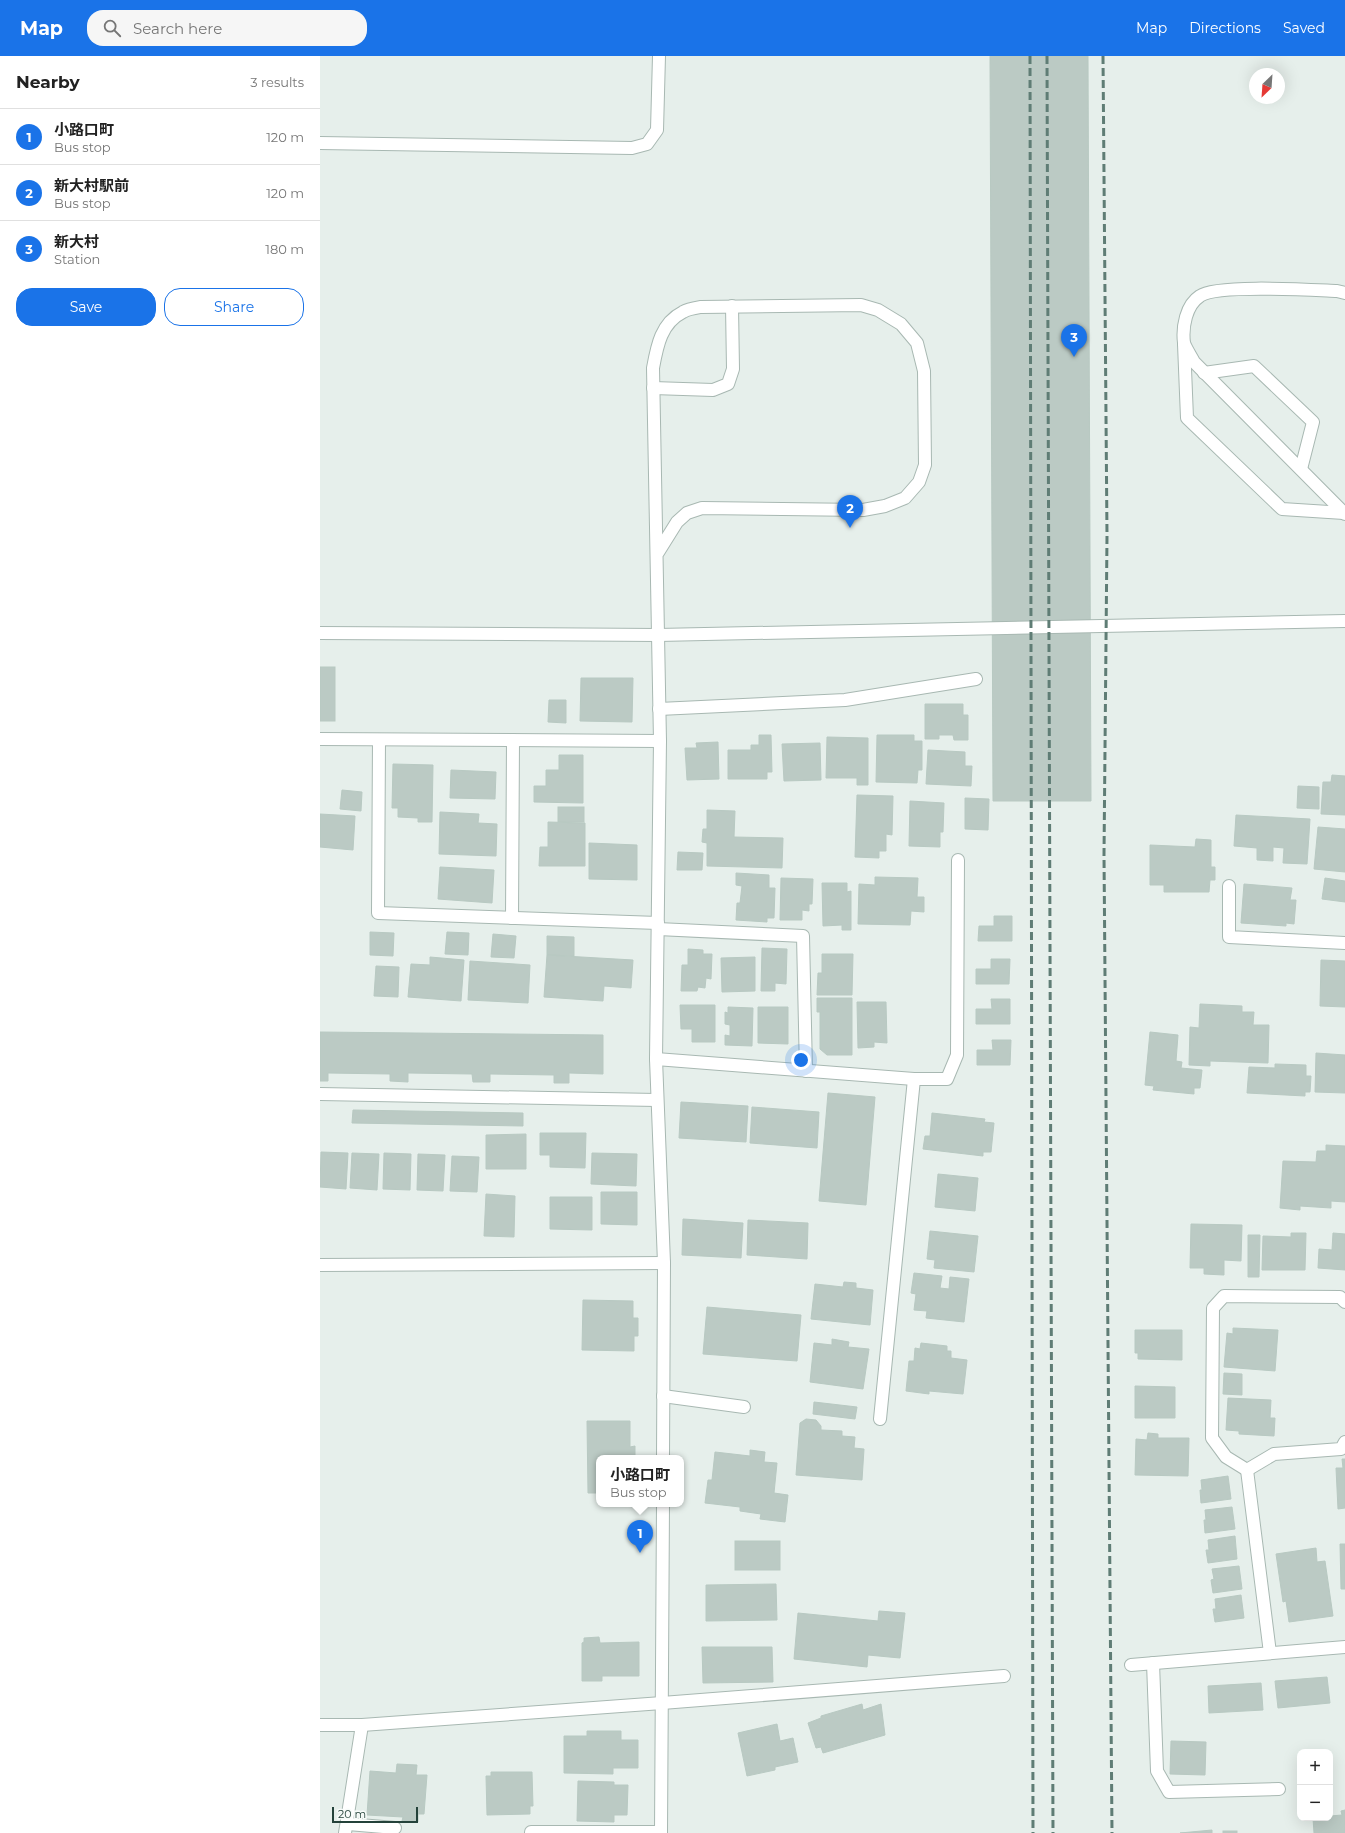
<!DOCTYPE html>
<html lang="en">
<head>
<meta charset="utf-8">
<style>
  :root { --surface:#fff; --page:#f6f6f6; --text:#222; --muted:#767676; --line:#e0e0e0; --accent:#1a73e8 }
  body { margin:0; font-family:Montserrat,"Noto Sans JP",sans-serif; background:var(--page); color:var(--text) }
  .controls { position:absolute; right:12px; bottom:12px; display:grid; overflow:hidden; border-radius:8px; box-shadow:0 4px 16px #0002 }
  .controls button { width:36px; height:36px; display:grid; place-items:center; padding:0; border:0; border-bottom:1px solid var(--line); background:var(--surface); color:var(--text); font:20px sans-serif }
  .compass { position:absolute; left:929px; top:12px; width:36px; height:36px; border-radius:50%; background:var(--surface); box-shadow:0 4px 16px #0002; rotate:205deg }
  .scale { position:absolute; left:12px; bottom:10px; width:86px; box-sizing:border-box; padding-left:4px; border:2px solid #24423a; border-top:0; font-size:11px; line-height:14px; white-space:nowrap; color:#24423a; -webkit-text-stroke:3px #f7fbf9; paint-order:stroke }
  .you { position:absolute; left:481px; top:1004px; width:14px; height:14px; margin:-10px; border:3px solid #fff; border-radius:50%; background:#1a73e8; box-shadow:0 0 0 6px #1a73e833 }
  .badge { display:grid; place-items:center; width:26px; height:26px; border-radius:50%; background:var(--accent); color:#fff; font-size:13px; font-weight:700 }
  .pin { position:absolute; translate:-50% -33px; filter:drop-shadow(0 1px 2px #0008) }
  .pin::after { content:''; position:absolute; top:21px; width:14px; height:12px; background:inherit; clip-path:polygon(0 0,100% 0,50% 100%) }
  .popup { position:absolute; left:276px; top:1399px; width:88px; height:52px; box-sizing:border-box; display:grid; place-content:center; border-radius:8px; background:var(--surface); filter:drop-shadow(0 1px 3px #0005); font-size:13px; white-space:nowrap; color:var(--muted) }
  .popup b { font-size:15px; color:var(--text) }
  .popup::after { content:''; position:absolute; left:50%; top:100%; margin-left:-8px; border:8px solid transparent; border-top-color:var(--surface) }
  .list { margin:0; padding:0; list-style:none }
  h2 { display:flex; justify-content:space-between; align-items:center; height:52px; margin:0; padding:0 16px; font-size:17px }
  h2 small { font-size:13px; font-weight:400; color:var(--muted) }
  .list li { display:grid; grid-template-columns:26px 1fr auto; gap:12px; align-items:center; box-sizing:border-box; height:56px; padding:0 16px; border-top:1px solid var(--line) }
  .list b { display:block; font-size:15px; white-space:nowrap }
  .list p { margin:0; font-size:13px; white-space:nowrap; color:var(--muted) }
  .list em { font-size:13px; font-style:normal; color:var(--muted) }
  .actions { display:flex; gap:8px; padding:12px 16px }
  .actions a { flex:1; padding:9px 0; border:1px solid var(--accent); border-radius:16px; text-align:center; font-size:14px; color:var(--accent) }
  .actions .main { background:var(--accent); color:#fff }
  .icon { flex:none; width:22px; height:22px; fill:none; stroke:currentColor; stroke-width:2; stroke-linecap:round; stroke-linejoin:round }
  .map { position:relative; flex:none; width:1025px; height:1777px; overflow:hidden }
  header { display:flex; align-items:center; gap:24px; box-sizing:border-box; height:56px; padding:0 20px; background:var(--accent); color:#fff }
  header strong { font-size:19px }
  nav { display:flex; gap:22px; margin-inline-start:auto; font-size:14px }
  .search { width:280px; height:36px; background:var(--page); display:flex; align-items:center; gap:10px; box-sizing:border-box; padding:0 14px; border-radius:16px; color:var(--muted); font-size:15px }
  main { display:flex }
  aside { flex:1; background:var(--surface) }
  .map>svg:first-child { display:block }
  .building { fill:#bbcac4; stroke:#b8c9c2 }
  .lines { fill:none; stroke-linecap:round; stroke-linejoin:round }
  .service-casing { stroke:#a8b8b2; stroke-width:14 }
  .minor-casing { stroke:#a8b8b2; stroke-width:14 }
  .tertiary-casing { stroke:#a8b8b2; stroke-width:14 }
  .service { stroke:#fff; stroke-width:12 }
  .minor { stroke:#fff; stroke-width:12 }
  .tertiary { stroke:#fff; stroke-width:12 }
  .rail { stroke:#5f7d75; stroke-width:3; stroke-dasharray:8 4; stroke-linecap:butt }
</style>
</head>
<body>
<header>
<strong>Map</strong>
<div class="search"><svg class="icon" aria-label="search" viewBox="0 0 24 24"><circle cx="10" cy="10" r="6"/><path d="M15 15l6 6"/></svg>Search here</div>
<nav><a>Map</a><a>Directions</a><a>Saved</a></nav>
</header>
<main>
<aside>
<h2>Nearby<small>3 results</small></h2>
<ul class="list">
<li><span class="badge">1</span><div><b>小路口町</b><p>Bus stop</p></div><em>120 m</em></li>
<li><span class="badge">2</span><div><b>新大村駅前</b><p>Bus stop</p></div><em>120 m</em></li>
<li><span class="badge">3</span><div><b>新大村</b><p>Station</p></div><em>180 m</em></li>
</ul>
<div class="actions"><a class="main">Save</a><a>Share</a></div>
</aside>
<div class="map">
<svg width="1025" height="1777" viewBox="0 0 1025 1777">
  <rect width="100%" height="100%" fill="#e6efeb"/>
  <!-- building -->
  <g class="building">
    <path d="M670 0H768L771 745H673Z"/>
    <rect x="0" y="611" width="15" height="54"/>
    <path d="M261 622H313L312 666 260 665Z"/>
    <path d="M229 644H246V667L228 666Z"/>
    <path d="M605 648H643V659H648V684H634L633 679H619V683H605Z"/>
    <path d="M439 679H451L452 716H447V723H408V694H431V689H439Z"/>
    <path d="M557 679H594V685H602V714H598L597 727 556 726Z"/>
    <path d="M507 681 548 682V729H537V722H506Z"/>
    <path d="M398 686 399 723 367 724 365 692H377L376 687Z"/>
    <path d="M500 687 501 724 464 725 462 688Z"/>
    <path d="M608 694 645 696V710H652L651 730 606 728Z"/>
    <path d="M239 699H263V747L214 746V730H226V714H239Z"/>
    <path d="M73 708 113 709 112 766H98V762L78 761V752H72Z"/>
    <path d="M131 714 176 716 175 743 130 742Z"/>
    <path d="M1012 719 1025 720V759L1001 758 1003 726H1011Z"/>
    <path d="M978 730 999 731V753L977 752Z"/>
    <path d="M22 734 42 736 41 755 20 753Z"/>
    <path d="M537 739 573 740 572 779 566 778V795H559V802L535 801Z"/>
    <path d="M645 742 669 743 668 774 645 773Z"/>
    <path d="M590 745 624 747 623 776H620V791L589 790Z"/>
    <rect x="238" y="751" width="26" height="15"/>
    <path d="M387 754 415 755 414 781 463 782 462 812 387 810V787L382 786 383 773H387Z"/>
    <path d="M120 756 159 758 158 767 177 768 176 800 119 798Z"/>
    <path d="M0 758 35 760 33 794 0 791Z"/>
    <path d="M916 759 990 763 987 808 963 807 964 792 953 791V805L937 804V792L914 790Z"/>
    <path d="M228 766 265 767V810H219L220 791H228Z"/>
    <path d="M998 771 1025 773V816L994 813Z"/>
    <path d="M876 783 891 784V811H895V824H890L889 836H844V829H830V789L875 791Z"/>
    <path d="M269 787 317 789V824L269 823Z"/>
    <path d="M358 796 383 797 382 814H357Z"/>
    <path d="M120 811 174 814 172 847 118 843Z"/>
    <path d="M416 817 449 819V832H455L454 862H447V866L416 864 417 847H420L422 830 416 829Z"/>
    <path d="M555 821 598 822 597 841H604V856L591 855 590 869 538 868 539 828 555 829Z"/>
    <path d="M461 822 493 823 492 848H489V855L482 854V864H460Z"/>
    <path d="M1005 822 1025 825V846L1002 843Z"/>
    <path d="M502 827H527V836L531 835V874H522V869L503 870Z"/>
    <path d="M924 828 972 832 970 844H976L974 868 966 867V870L921 867Z"/>
    <path d="M674 860H692V885H658L659 870H674Z"/>
    <path d="M50 876 74 877 73 900 50 899Z"/>
    <path d="M127 876 149 877 148 899 125 898Z"/>
    <path d="M173 878 196 880 194 902 171 901Z"/>
    <path d="M227 880 254 881V900L227 899Z"/>
    <path d="M442 892 467 893 466 928 455 927V935H441Z"/>
    <path d="M368 893 383 894V898H392L391 923 386 922 385 932 378 931 377 935H361L362 909H368Z"/>
    <path d="M502 898H533L532 939H497L498 917H502Z"/>
    <path d="M227 899 313 904 311 932 284 930 283 945 224 941Z"/>
    <path d="M110 901 144 904 141 945 88 941 91 908 110 909Z"/>
    <path d="M435 901V935L402 936 401 902Z"/>
    <path d="M671 903H690L689 928H656V913H671Z"/>
    <path d="M1001 904 1025 905V951L1000 950Z"/>
    <path d="M150 905 210 909 208 947 148 944Z"/>
    <path d="M56 910 79 911 78 941 54 940Z"/>
    <path d="M497 942H532V999H507L500 993V956H497Z"/>
    <path d="M671 943H690V968H656V953H672Z"/>
    <path d="M537 946H566L567 987 554 986V991L538 992Z"/>
    <path d="M880 948 922 950V956H934L933 969H949L948 1007 890 1005V1010L869 1009 870 971 879 972Z"/>
    <path d="M360 949H395V986H372V973H361Z"/>
    <path d="M408 951 433 952 432 990 405 989V979L410 980V969L405 968V956L408 957Z"/>
    <path d="M438 951H468V988L438 987Z"/>
    <path d="M0 976 283 979V1018L249 1017V1027H234V1019L170 1018V1026H153L152 1018 88 1017V1026L70 1025V1018L8 1017V1025H0Z"/>
    <path d="M830 976 858 979 856 1005 862 1006 861 1012 882 1014 880 1032H874V1038L833 1034 834 1030 825 1029Z"/>
    <path d="M672 984H691L690 1009H657V994H673Z"/>
    <path d="M996 997 1025 999V1037L995 1036Z"/>
    <path d="M955 1008 986 1009V1020H991L990 1036H985V1040L927 1037 929 1011 955 1012Z"/>
    <path d="M508 1037 555 1041 546 1149 499 1145Z"/>
    <path d="M361 1046 428 1050 426 1086 359 1082Z"/>
    <path d="M432 1051 499 1056 497 1092 430 1087Z"/>
    <path d="M33 1054 203 1057V1070L32 1067Z"/>
    <path d="M612 1057 665 1063 664 1066 674 1067 671 1096H663V1100L603 1093 605 1080H610Z"/>
    <path d="M220 1077H266L265 1112 230 1111V1099H220Z"/>
    <path d="M206 1078V1113H166V1079Z"/>
    <path d="M1006 1089 1025 1090V1146L1011 1145V1152L980 1150V1154L960 1152 963 1105 996 1106 997 1095H1006Z"/>
    <path d="M1 1096 28 1097 26 1133 0 1131Z"/>
    <path d="M32 1097 59 1098 57 1134 30 1132Z"/>
    <path d="M64 1097 91 1098 90 1134 63 1133Z"/>
    <path d="M272 1097 317 1098 316 1130 271 1128Z"/>
    <path d="M98 1098 125 1099 123 1135 97 1134Z"/>
    <path d="M132 1100 159 1101 157 1136 130 1135Z"/>
    <path d="M618 1118 658 1122 655 1155 615 1151Z"/>
    <path d="M281 1136H317V1169L281 1168Z"/>
    <path d="M166 1138 195 1140 194 1181 164 1180Z"/>
    <path d="M230 1141H272V1174L230 1173Z"/>
    <path d="M363 1163 423 1167 421 1202 362 1199Z"/>
    <path d="M428 1164 488 1167 487 1203 427 1199Z"/>
    <path d="M871 1168 922 1169 921 1205 904 1204V1219L884 1218V1212H870Z"/>
    <path d="M610 1175 658 1180 654 1216 614 1212 615 1204 607 1203Z"/>
    <path d="M971 1177H986L985 1214H942L943 1180 971 1181Z"/>
    <path d="M1013 1177 1025 1178V1214L998 1212 999 1193 1012 1194Z"/>
    <path d="M928 1179H940L939 1221H928Z"/>
    <path d="M594 1217 622 1220 620 1232 629 1233 630 1221 649 1223 644 1266 606 1262 607 1255 594 1254 596 1238 591 1237Z"/>
    <path d="M524 1226 536 1227V1232L553 1234 550 1269 491 1263 495 1228 523 1231Z"/>
    <path d="M263 1244 313 1245V1262H318V1280H314V1295L262 1294Z"/>
    <path d="M387 1251 481 1259 477 1305 383 1298Z"/>
    <path d="M913 1272 958 1274 955 1315 904 1311 907 1277 913 1278Z"/>
    <path d="M815 1274H862V1304L818 1303V1297H815Z"/>
    <path d="M512 1283 529 1286 528 1291 549 1293 543 1333 490 1326 494 1287 512 1289Z"/>
    <path d="M601 1287 627 1290V1295H631V1302L647 1304 643 1338 609 1335V1338L586 1335 589 1305H594L595 1292 600 1293Z"/>
    <path d="M904 1317 922 1318V1339L903 1338Z"/>
    <path d="M815 1330 855 1331V1362H815Z"/>
    <path d="M908 1342 951 1344 950 1362H955L954 1380 919 1378V1375L906 1374Z"/>
    <path d="M494 1346 537 1351 535 1363 493 1358Z"/>
    <path d="M486 1363 496 1364 501 1370V1374L522 1375V1380L535 1381 534 1392 544 1393 542 1424 476 1419 480 1367Z"/>
    <path d="M267 1365H310V1391L315 1390V1402H279V1437H268Z"/>
    <path d="M828 1377 838 1378V1382H869L868 1420 815 1419 816 1383 827 1384Z"/>
    <path d="M430 1394 445 1396 444 1406 457 1407 454 1437 468 1439 465 1466 440 1463 441 1458 420 1455V1451L385 1447 388 1424H392L395 1396 430 1400Z"/>
    <path d="M1022 1403H1025V1452L1018 1453 1016 1412H1023Z"/>
    <path d="M908 1420 911 1443 881 1447 880 1434H882L881 1424Z"/>
    <path d="M912 1451 915 1473 885 1477 884 1464H886L885 1454Z"/>
    <path d="M915 1480 917 1503 888 1507 886 1494H889L888 1484Z"/>
    <rect x="415" y="1485" width="45" height="29"/>
    <path d="M1020 1488H1025V1533H1021Z"/>
    <path d="M996 1492 997 1506 1005 1505 1013 1560 969 1566 966 1545 963 1546 956 1498Z"/>
    <path d="M919 1510 922 1533 893 1537 891 1524 894 1523 892 1513Z"/>
    <path d="M456 1528 457 1564 386 1565V1529Z"/>
    <path d="M921 1539 924 1562 895 1566 893 1553H896L895 1543Z"/>
    <path d="M559 1555 585 1557 580 1602 548 1599 547 1611 474 1603 478 1557 558 1565Z"/>
    <path d="M279 1581 280 1587 319 1586V1620H282V1625H262V1587L264 1586V1582Z"/>
    <path d="M382 1591H452L453 1626 383 1627Z"/>
    <path d="M1007 1621 1010 1647 958 1652 955 1625Z"/>
    <path d="M941 1627 943 1654 889 1657 888 1630Z"/>
    <path d="M542 1648 543 1654 561 1648 565 1679 503 1697 501 1691 496 1692 488 1667 501 1662V1660Z"/>
    <path d="M457 1668 460 1685 473 1682 478 1706 455 1711V1714L427 1720 418 1677Z"/>
    <path d="M267 1675H301V1684H318V1712H293V1718L244 1717V1680H267Z"/>
    <path d="M851 1685 886 1686 885 1719 850 1718Z"/>
    <path d="M77 1708 97 1709 96 1719H107L104 1758H98V1766L82 1765 83 1761 47 1759 50 1715 76 1717Z"/>
    <path d="M171 1716H212L213 1750H210V1758L167 1759 166 1720H171Z"/>
    <path d="M258 1725 294 1726V1729H308L307 1759H294V1766L257 1765Z"/>
    <path d="M1025 1754V1777H994L993 1762H1010V1760L1022 1759 1021 1755Z"/>
    <path d="M892 1774V1777H860Z"/>
    <rect x="903" y="1775" width="14" height="2"/>
  </g>
  <g class="lines">
    <defs>
      <g id="service">
        <path d="M864 288 867 362 962 453 1024 457"/>
        <path d="M884 317 934 310 993 366 981 413"/>
        <path d="M333 332 393 334 408 328 413 313 412 250"/>
        <path d="M343 1340 424 1351"/>
      </g>
      <g id="minor">
        <path d="M0 87 312 92 327 88 337 74 339 0"/>
        <path d="M1025 237 1017 235C992 234 896 228 880 240 866 249 862 271 864 287 866 293 871 300 874 306L1025 458"/>
        <path d="M337 498 357 466 367 457 382 452 543 454 565 450 585 442 599 426 605 409 604 315 597 287 581 268 558 254 541 249 381 251C375 252 368 253 363 256 341 267 337 290 333 312L340 685 336 1003 344 1207 343 1402"/>
        <path d="M339 653 525 644 656 623"/>
        <path d="M0 683 340 685"/>
        <path d="M59 684 58 857 338 867"/>
        <path d="M909 830V881L1025 887"/>
        <path d="M192 862 193 684"/>
        <path d="M338 873 483 880 486 1015"/>
        <path d="M336 1003 594 1023H627L637 999 638 804"/>
        <path d="M0 1038 337 1044"/>
        <path d="M0 1209 344 1207"/>
        <path d="M560 1363 594 1023"/>
        <path d="M927 1414 906 1401 892 1382 893 1252 904 1240 1020 1241 1025 1246"/>
        <path d="M927 1414 950 1597"/>
        <path d="M927 1414 954 1398 1021 1393 1025 1386"/>
        <path d="M833 1607 837 1715 849 1736 959 1733"/>
        <path d="M811 1609 1025 1591"/>
        <path d="M0 1669H42L342 1647 684 1620"/>
        <path d="M28 1768 75 1772"/>
        <path d="M211 1776H341"/>
        <path d="M25 1777 42 1669"/>
        <path d="M341 1777 343 1448"/>
      </g>
      <path id="tertiary" d="M0 577 338 579 1025 565"/>
    </defs>
    <!-- service casing -->
    <use href="#service" class="service-casing"/>
    <!-- minor casing -->
    <use href="#minor" class="minor-casing"/>
    <!-- tertiary casing -->
    <use href="#tertiary" class="tertiary-casing"/>
    <!-- service -->
    <use href="#service" class="service"/>
    <!-- minor -->
    <use href="#minor" class="minor"/>
    <!-- tertiary -->
    <use href="#tertiary" class="tertiary"/>
    <!-- rail -->
    <g class="rail">
      <path d="M710 0 713 1777"/>
      <path d="M727 0 733 1777"/>
      <path d="M783 0 787 480 784 799 792 1777"/>
    </g>
  </g>
</svg>
<div class="controls">
<button>+</button>
<button>−</button>
</div>
<svg class="compass" viewBox="-18 -18 36 36"><path d="M0-13l5 13h-10z" fill="#e53935"/><path d="M0 13l5-13h-10z" fill="#767676"/></svg>
<div class="scale">20 m</div>
<div class="you"></div>
<div class="pin badge" style="left:320px;top:1497px">1</div>
<div class="popup"><b>小路口町</b>Bus stop</div>
<div class="pin badge" style="left:530px;top:472px">2</div>
<div class="pin badge" style="left:754px;top:301px">3</div>
</div>
</main>
</body>
</html>
